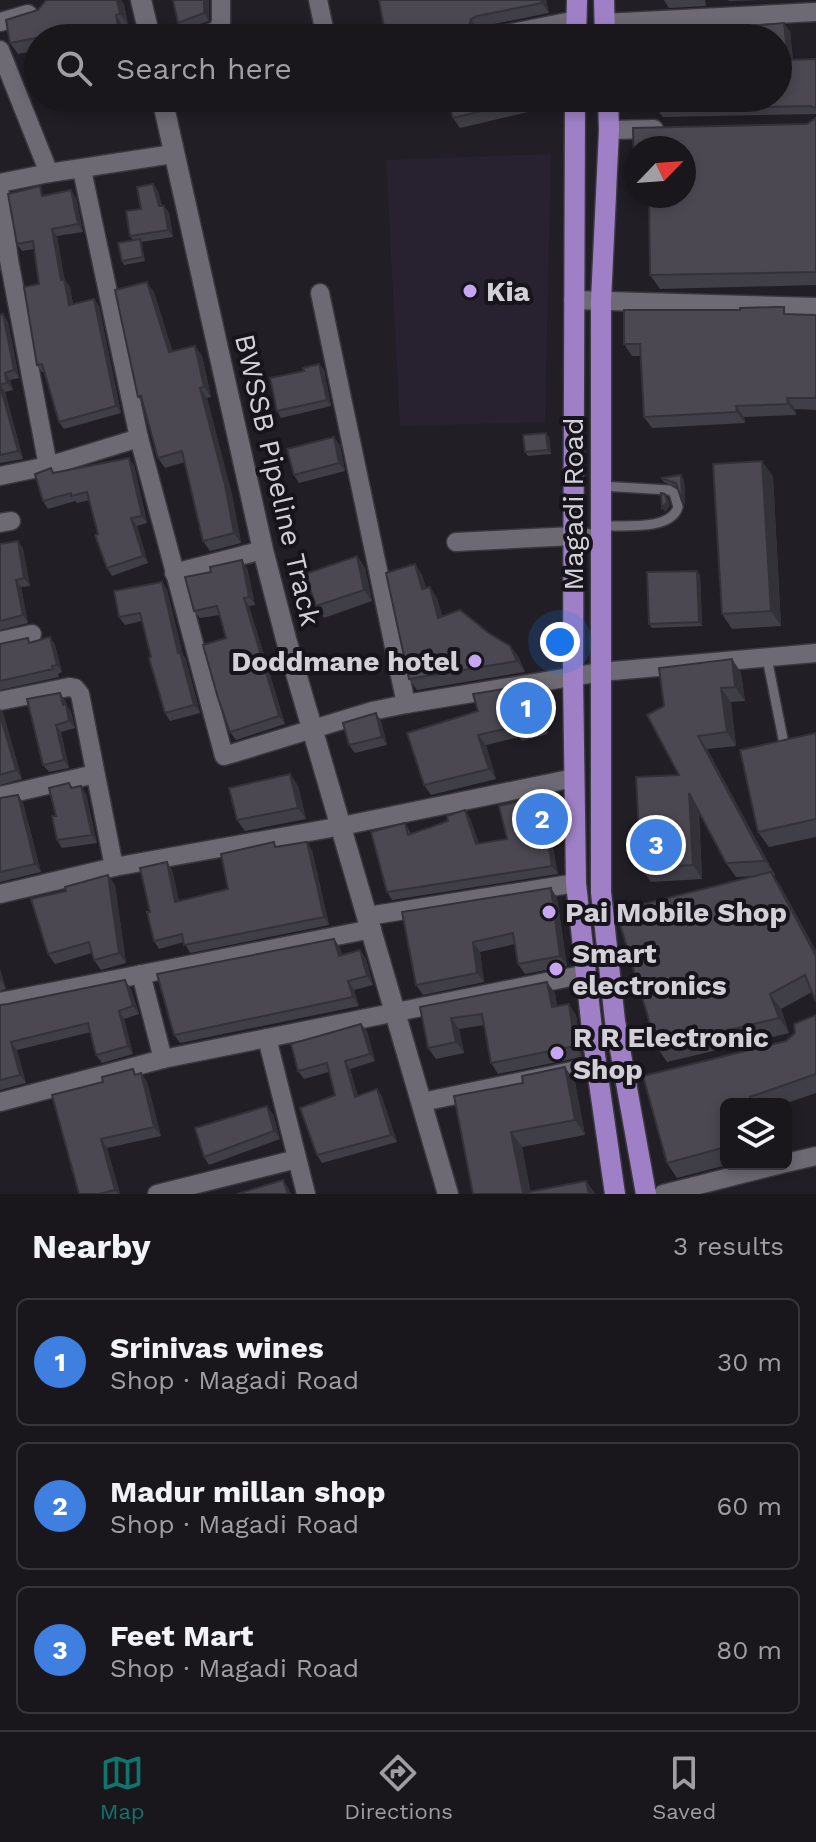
<!DOCTYPE html>
<html lang="en">
<head>
<meta charset="utf-8">
<style>
  :root { --surface:#19161c; --page:#221f25; --text:#f1f3f6; --muted:#9f9fa3; --line:#37353b; --accent:#0f766e }
  body { margin:0; font-family:"Work Sans",sans-serif; background:var(--page); color:var(--text) }
  .controls { position:absolute; right:24px; bottom:24px; display:grid; overflow:hidden; border-radius:12px; box-shadow:0 4px 12px #0003 }
  .controls button { width:72px; height:72px; display:grid; place-items:center; padding:0; border:0; border-bottom:2px solid var(--line); background:var(--surface); color:var(--text); font:40px sans-serif }
  .compass { position:absolute; left:624px; top:136px; width:72px; height:72px; border-radius:50%; background:var(--surface); box-shadow:0 4px 12px #0003; rotate:65deg }
  .you { position:absolute; left:560px; top:642px; width:28px; height:28px; margin:-20px; border:6px solid #fff; border-radius:50%; background:#1a73e8; box-shadow:0 0 0 12px #1a73e833 }
  .badge { display:grid; place-items:center; width:52px; height:52px; border-radius:50%; background:var(--accent); color:#fff; font-size:26px; font-weight:700 }
  .pin { position:absolute; translate:-50% -50%; border:4px solid #fff; box-shadow:0 2px 8px #0006 }
  .list { margin:0; padding:0; list-style:none }
  h2 { display:flex; justify-content:space-between; align-items:center; height:104px; margin:0; padding:0 32px; font-size:34px }
  h2 small { font-size:26px; font-weight:400; color:var(--muted) }
  .list li { display:grid; grid-template-columns:52px 1fr auto; gap:24px; align-items:center; box-sizing:border-box; height:128px; margin:0 16px 16px; padding:0 16px; border:2px solid var(--line); border-radius:12px }
  .list b { display:block; font-size:30px; white-space:nowrap }
  .list p { margin:0; font-size:26px; white-space:nowrap; color:var(--muted) }
  .list em { font-size:26px; font-style:normal; color:var(--muted) }
  .icon { flex:none; width:44px; height:44px; fill:none; stroke:currentColor; stroke-width:2; stroke-linecap:round; stroke-linejoin:round }
  .map { position:relative; flex:none; width:816px; height:1194px; overflow:hidden }
  .search { position:absolute; background:var(--surface); box-shadow:0 4px 12px #0003; left:24px; right:24px; top:24px; height:88px; display:flex; align-items:center; gap:20px; box-sizing:border-box; padding:0 28px; border-radius:44px; color:var(--muted); font-size:30px }
  .sheet { height:536px; background:var(--surface) }
  nav { display:flex; justify-content:space-around; align-items:center; box-sizing:border-box; height:112px; border-top:2px solid var(--line); background:var(--surface); font-size:22px; color:var(--muted) }
  nav a { display:grid; justify-items:center; gap:4px }
  nav .on { color:var(--accent) }
  .map>svg:first-child { display:block }
  .built { fill:#282230 }
  .lines { fill:none; stroke-linecap:round; stroke-linejoin:round }
  .service-casing { stroke:#3a383f; stroke-width:12 }
  .minor-casing { stroke:#3a383f; stroke-width:21 }
  .tertiary-casing { stroke:#3a383f; stroke-width:23 }
  .primary-casing { stroke:#3a383f; stroke-width:23 }
  .service { stroke:#6e6a74; stroke-width:9 }
  .minor { stroke:#6e6a74; stroke-width:18 }
  .tertiary { stroke:#6e6a74; stroke-width:20 }
  .primary { stroke:#9f80c6; stroke-width:20 }
  .wall { fill:#403e46 }
  .shaded-wall { fill:#343239 }
  .building { fill:#4b4851; stroke:#343239; stroke-width:2 }
  .poi-dot { fill:#c5a6f1; stroke:#17141c; stroke-width:3 }
  .labels { text-anchor:middle; stroke-width:8; stroke-linejoin:round; paint-order:stroke }
  .poi-label { font-size:28px; font-weight:bold; fill:#d3d1d7; stroke:#17141c; text-anchor:start }
  .street-label { font-size:28px; fill:#d3d1d7; stroke:#17141c }
</style>
</head>
<body>
<div class="map">
<svg width="816" height="1194" viewBox="0 0 816 1194">
  <rect width="100%" height="100%" fill="#211e26"/>
  <!-- built -->
  <path class="built" d="M551 154 545 422 400 426 386 160Z"/>
  <g class="lines">
    <defs>
      <g id="service">
        <path d="M601 486 669 490 674 493 678 507C671 531 623 525 602 526"/>
        <path d="M767 658 785 749"/>
      </g>
      <g id="minor">
        <path d="M318 0 326 38"/>
        <path d="M0 22 28 14"/>
        <path d="M604 23 816 12"/>
        <path d="M196 38 218 30 221 22V0"/>
        <path d="M487 38 577 20"/>
        <path d="M0 50 49 173"/>
        <path d="M609 130 654 129"/>
        <path d="M82 170 139 438 224 756 372 711 406 704 601 672 816 653"/>
        <path d="M0 183 49 173 173 154"/>
        <path d="M0 194 9 260 48 466"/>
        <path d="M320 293 406 704"/>
        <path d="M573 300 816 307"/>
        <path d="M0 476 48 466 139 438"/>
        <path d="M0 523 11 521"/>
        <path d="M456 542 573 536 601 540"/>
        <path d="M174 573 263 550"/>
        <path d="M0 641 32 634"/>
        <path d="M0 701 69 687 75 688 80 694 114 867"/>
        <path d="M0 796 95 774"/>
        <path d="M0 894 114 867 342 826 574 778"/>
        <path d="M368 916 576 883"/>
        <path d="M141 974 163 1059"/>
        <path d="M0 1002 372 929"/>
        <path d="M267 1038 586 974"/>
        <path d="M0 1102 163 1059 267 1038 306 1194"/>
        <path d="M422 1102 596 1066"/>
        <path d="M786 1163 816 1156"/>
        <path d="M157 1194 297 1159"/>
        <path d="M663 1194 782 1164"/>
      </g>
      <g id="tertiary">
        <path d="M141 0 150 38"/>
        <path d="M162 98 263 550 286 639 448 1194"/>
      </g>
      <g id="primary">
        <path d="M604 0 605 38"/>
        <path d="M576 38 577 0"/>
        <path d="M575 98 573 676 576 883 594 1048 615 1194"/>
        <path d="M608 98 609 130 601 301V892L615 1021 646 1194"/>
      </g>
    </defs>
    <!-- service casing -->
    <use href="#service" class="service-casing"/>
    <!-- minor casing -->
    <use href="#minor" class="minor-casing"/>
    <!-- tertiary casing -->
    <use href="#tertiary" class="tertiary-casing"/>
    <!-- primary casing -->
    <use href="#primary" class="primary-casing"/>
    <!-- service -->
    <use href="#service" class="service"/>
    <!-- minor -->
    <use href="#minor" class="minor"/>
    <!-- tertiary -->
    <use href="#tertiary" class="tertiary"/>
    <!-- primary -->
    <use href="#primary" class="primary"/>
  </g>
  <!-- wall -->
  <g class="wall">
    <path d="M209 0V21L183 30 178 23Z"/>
    <path d="M546 0 549 13 484 26 463 37 386 38Z"/>
    <path d="M664 0H705L706 6 669 8Z"/>
    <path d="M728 0H766L729 1Z"/>
    <path d="M46 1 124 4 128 25 123 26 126 38H38V50L18 54 10 43Z"/>
    <path d="M790 31 793 60 816 59V114L663 117 657 109 778 98Z"/>
    <path d="M447 98H561L562 104 460 128 453 118Z"/>
    <path d="M816 118V285L660 289 650 275 649 196H684V148H636V174L634 170 633 128 807 124Z"/>
    <path d="M153 184 158 191 162 206H164L169 213 173 237 141 242 145 261 124 265 122 261 133 240 130 236Z"/>
    <path d="M45 194 46 195 76 198 83 232 57 236 64 279 70 287 73 304 99 306 121 413 64 429 59 422 44 372H42L37 365 39 284 34 249 22 251 17 244Z"/>
    <path d="M154 292 172 351 195 346 202 356 211 397 207 398 232 495 241 543 210 551 203 541 185 462 165 468 158 458 144 406 138 397Z"/>
    <path d="M740 310 789 314 816 315V410L795 409 796 415 744 417 745 423 652 428 644 417 640 356H632L624 344Z"/>
    <path d="M3 314 8 322 19 378 10 380 13 390 5 392 23 459 0 463V315Z"/>
    <path d="M319 364 324 370 331 406 281 418 277 411 304 371Z"/>
    <path d="M549 437 551 454 528 456 525 452Z"/>
    <path d="M340 445 345 471 299 483 294 475Z"/>
    <path d="M134 465 147 523 137 526 148 563 112 576 107 568 90 500 77 503 75 501 48 509 43 501 54 472Z"/>
    <path d="M773 476 781 626 732 629 722 614Z"/>
    <path d="M661 478 684 479 685 505 677 487 664 482Z"/>
    <path d="M18 541 23 549 30 586 21 587 28 623 0 630V544Z"/>
    <path d="M357 556 365 568 372 601 324 618 316 606Z"/>
    <path d="M415 564 422 575 426 588 437 598 442 616 490 634 510 646 518 656 525 672 417 690 409 679Z"/>
    <path d="M247 568 255 605 249 606 285 724 236 740 230 732 226 638 220 615 200 618 194 611Z"/>
    <path d="M697 571 700 575 702 626 652 628 649 624Z"/>
    <path d="M162 582 167 590 183 655 186 660 200 713 170 721 165 713 142 621 125 625 119 617Z"/>
    <path d="M50 637 55 645 62 672 58 674 59 677 0 690V644L30 642Z"/>
    <path d="M732 659 741 673 745 701 731 702 736 746 707 749 775 875H773L781 887 816 951V1002L812 992 781 1009 789 1033 667 1062 657 1047 756 876 736 877 726 863 699 811 702 879 651 882 641 868 679 775Z"/>
    <path d="M528 685 535 695 548 734 522 741 519 737 486 745 496 779 431 795 424 785 478 711Z"/>
    <path d="M27 699 65 700 66 704 71 712 75 728 61 732 69 768 49 772 43 765Z"/>
    <path d="M0 709 3 713 22 779 0 785Z"/>
    <path d="M381 721 387 745 355 753 349 745Z"/>
    <path d="M816 733V837L769 847 758 832Z"/>
    <path d="M290 774 298 786 306 819 245 831 237 820Z"/>
    <path d="M69 783 73 788 86 794 97 843 62 848 57 840 56 816Z"/>
    <path d="M18 795 23 803 41 872 0 882V798Z"/>
    <path d="M548 804 556 837 551 838 558 874 392 900 387 892 405 823 411 834 470 818 479 844 507 839Z"/>
    <path d="M277 846 312 850 329 925 190 953 184 942 159 949 154 941 150 912 172 870 179 901 228 889Z"/>
    <path d="M115 885 126 963 101 970 94 960 92 953 55 964 48 954Z"/>
    <path d="M557 898 567 966 525 974 518 964 515 944 480 952 484 982 423 995 416 985 402 912Z"/>
    <path d="M334 939 340 948 342 955 360 950 366 959 373 985 354 990 359 1006 180 1043 174 1035Z"/>
    <path d="M0 969 6 989 0 991Z"/>
    <path d="M131 989 139 1014 124 1019 133 1054 102 1063 96 1055 91 1032 17 1050 26 1083 0 1090V1005Z"/>
    <path d="M555 993 557 1006 576 1015 582 1057 498 1074 491 1063 484 1025 459 1029 464 1053 436 1059 428 1048 420 1007Z"/>
    <path d="M816 1015V1093L784 1104H726V1164H730L677 1178 667 1163 786 1041Z"/>
    <path d="M361 1024 367 1031 375 1061 350 1069 358 1096 377 1089 382 1097 397 1142 322 1163 317 1155 335 1095 329 1072 304 1079 298 1071Z"/>
    <path d="M565 1067 575 1082 585 1135 522 1147 530 1191 586 1181 595 1194H473L523 1083Z"/>
    <path d="M141 1073 147 1082 161 1136 107 1148 120 1194H79L52 1095Z"/>
    <path d="M273 1114 280 1139 209 1165 204 1157Z"/>
  </g>
  <!-- shaded-wall -->
  <g class="shaded-wall">
    <path d="M116 0H121L124 4 128 25 120 14Z"/>
    <path d="M204 0H209V21L204 13Z"/>
    <path d="M541 0H546L549 13 542 3Z"/>
    <path d="M116 15 123 26 126 38H120Z"/>
    <path d="M471 19 479 30 476 38H473L468 29Z"/>
    <path d="M784 23 790 31 793 68 788 60Z"/>
    <path d="M548 26 555 37V38H550Z"/>
    <path d="M153 184 158 191 164 213 159 206Z"/>
    <path d="M71 190 76 198 83 232 78 224Z"/>
    <path d="M164 206 169 213 173 237 168 230Z"/>
    <path d="M52 229 57 236 66 287 61 280Z"/>
    <path d="M140 239 142 243 145 261 143 257Z"/>
    <path d="M64 279 70 287 74 312 69 305Z"/>
    <path d="M147 282 154 292 176 362 169 352Z"/>
    <path d="M94 299 99 306 121 413 116 406Z"/>
    <path d="M3 314 8 322 19 378 14 370Z"/>
    <path d="M195 346 202 356 211 397 204 387Z"/>
    <path d="M319 364 324 370 331 406 327 400Z"/>
    <path d="M5 373 10 380 13 390 7 383Z"/>
    <path d="M0 385 5 392 23 459 18 451Z"/>
    <path d="M200 388 207 398 232 495 241 543 234 533Z"/>
    <path d="M787 398 795 409 796 415 788 404Z"/>
    <path d="M736 406 744 417 745 423 737 412Z"/>
    <path d="M546 433 549 437 551 454 548 450Z"/>
    <path d="M334 437 340 445 345 471 339 463Z"/>
    <path d="M129 458 134 465 147 523 142 516Z"/>
    <path d="M762 461 773 476 781 626 771 611Z"/>
    <path d="M681 475 684 479 685 505 682 501Z"/>
    <path d="M665 494 668 498 670 506 665 512 662 508Z"/>
    <path d="M131 518 137 526 148 563 143 556Z"/>
    <path d="M18 541 23 549 30 586 24 578Z"/>
    <path d="M357 556 365 568 372 601 364 590Z"/>
    <path d="M242 560 247 568 255 605 249 597Z"/>
    <path d="M415 564 422 575 430 600 422 589Z"/>
    <path d="M697 571 700 575 702 626 699 622Z"/>
    <path d="M16 580 21 587 28 623 23 615Z"/>
    <path d="M162 582 167 590 183 655 186 660 200 713 194 705 178 653Z"/>
    <path d="M430 587 437 598 446 629 438 618Z"/>
    <path d="M244 598 249 606 285 724 279 716Z"/>
    <path d="M50 637 55 645 62 672 57 665Z"/>
    <path d="M510 646 518 656 525 672 517 661Z"/>
    <path d="M732 659 741 673 745 701 735 687Z"/>
    <path d="M528 685 535 695 548 734 541 724Z"/>
    <path d="M721 688 731 702 736 746 727 732Z"/>
    <path d="M60 693 65 700 66 706V704L71 712 75 728 69 721Z"/>
    <path d="M0 709 3 713 22 779 16 770 0 715Z"/>
    <path d="M376 713 381 721 387 745 382 737Z"/>
    <path d="M56 725 61 732 69 768 64 760Z"/>
    <path d="M478 735 486 745 496 779 489 769Z"/>
    <path d="M698 736 707 749 775 875 765 861Z"/>
    <path d="M290 774 298 786 306 819 298 808Z"/>
    <path d="M81 786 86 794 97 843 92 835Z"/>
    <path d="M689 793 698 807 702 879 693 865Z"/>
    <path d="M18 795 23 803 41 872 35 864Z"/>
    <path d="M542 796 548 804 556 837 550 829Z"/>
    <path d="M465 810 470 818 482 852 476 844Z"/>
    <path d="M546 830 551 838 558 874 552 866Z"/>
    <path d="M307 842 312 850 329 925 324 917Z"/>
    <path d="M167 862 172 870 181 910 175 902Z"/>
    <path d="M771 872 781 887 816 951V956Z"/>
    <path d="M108 875 115 885 126 963 119 953Z"/>
    <path d="M551 888 557 898 567 966 560 956Z"/>
    <path d="M334 939 340 948 345 965 339 956Z"/>
    <path d="M473 942 480 952 484 982 477 973Z"/>
    <path d="M360 950 366 959 373 985 367 976Z"/>
    <path d="M0 969 6 989 0 979Z"/>
    <path d="M125 980 131 989 139 1014 133 1006Z"/>
    <path d="M348 981 354 990 359 1006 353 997Z"/>
    <path d="M547 982 555 993 559 1018 552 1007Z"/>
    <path d="M770 994 781 1009 789 1033 779 1018Z"/>
    <path d="M569 1004 576 1015 582 1057 575 1046Z"/>
    <path d="M119 1011 124 1019 133 1054 128 1046Z"/>
    <path d="M451 1018 459 1029 464 1053 456 1042Z"/>
    <path d="M361 1024 367 1031 375 1061 370 1054Z"/>
    <path d="M11 1042 17 1050 26 1083 20 1075Z"/>
    <path d="M345 1061 350 1069 360 1104 355 1097Z"/>
    <path d="M565 1067 575 1082 585 1135 575 1120Z"/>
    <path d="M141 1073 147 1082 161 1136 154 1127Z"/>
    <path d="M377 1089 382 1097 397 1142 391 1135Z"/>
    <path d="M267 1106 273 1114 280 1139 274 1131Z"/>
    <path d="M511 1132 522 1147 531 1194H524Z"/>
    <path d="M101 1139 107 1148 120 1194H118L115 1190Z"/>
    <path d="M283 1180 289 1189 291 1194H288Z"/>
    <path d="M586 1181 595 1194H589Z"/>
  </g>
  <!-- building -->
  <g class="building">
    <path d="M46 0H117L120 14 116 15 120 38H61V33L10 43 6 20 38 10Z"/>
    <path d="M173 0H204V13L178 23Z"/>
    <path d="M379 0H541L542 3 477 16 471 19 468 29 471 36 477 38H463L460 26 386 38Z"/>
    <path d="M784 23 788 60 816 59V108L810 106 657 109V98H778V38H732L731 28Z"/>
    <path d="M548 26 550 38H489Z"/>
    <path d="M673 29 674 38H641V36Z"/>
    <path d="M447 98H535L453 118Z"/>
    <path d="M816 118V272L650 275 649 196H684V148H636V170H634L633 128 807 124Z"/>
    <path d="M153 184 159 206H164L168 230 130 236 126 211 141 209 137 187Z"/>
    <path d="M40 186 42 196 71 190 78 224 52 229 61 280 64 279 69 305 94 299 116 406 59 422 42 364 37 365 24 287 39 284 33 241 17 244 8 194Z"/>
    <path d="M140 239 143 257 122 261 118 243Z"/>
    <path d="M147 282 169 352 195 346 204 387 200 388 225 485 234 533 203 541 182 451 158 458 141 396 138 397 115 290Z"/>
    <path d="M776 307H784V314L816 315V398H787L788 404 736 406 737 412 644 417 640 344H624V310H740V308Z"/>
    <path d="M3 314 14 370 5 373 7 383 0 384V315Z"/>
    <path d="M319 364 327 400 277 411 270 378 304 371 303 368Z"/>
    <path d="M0 385 18 451 0 455Z"/>
    <path d="M546 433 548 450 525 452 523 435Z"/>
    <path d="M334 437 339 463 294 475 287 449Z"/>
    <path d="M129 458 142 516 131 518 143 556 107 568 95 535 98 534 87 492 71 496V493L43 501 35 474 51 468 53 473Z"/>
    <path d="M762 461 771 611 722 614 713 464Z"/>
    <path d="M681 475 682 501 676 483 661 478Z"/>
    <path d="M661 493 665 494 667 502 662 508Z"/>
    <path d="M18 541 24 578 16 580 23 615 0 621V544Z"/>
    <path d="M357 556 364 590 316 606 305 574Z"/>
    <path d="M242 560 249 597 244 598 279 716 230 732 218 698 203 645 226 638 217 606 194 611 185 577 211 572 210 567Z"/>
    <path d="M415 564 422 589 430 587 438 618 460 610 490 634 510 646 517 661 409 679 386 573Z"/>
    <path d="M697 571 699 622 649 624 647 572Z"/>
    <path d="M162 582 178 653 180 652 194 705 165 713 149 658 151 657 140 613 119 617 114 591Z"/>
    <path d="M50 637 57 665 52 666 53 669 0 681V644L28 638 29 643Z"/>
    <path d="M732 659 735 687 721 688 727 732 698 736 765 861 726 863 689 793 693 865 641 868 636 777 679 775 647 715 664 706 659 668Z"/>
    <path d="M528 685 541 724 514 731 513 727 478 735 489 769 424 785 407 733 478 711 473 694Z"/>
    <path d="M60 693 63 705 66 704 69 721 56 725 64 760 43 765 27 699Z"/>
    <path d="M376 713 382 737 349 745 343 723Z"/>
    <path d="M0 715 16 770 0 775Z"/>
    <path d="M816 733V819L758 832 740 750Z"/>
    <path d="M290 774 298 808 237 820 229 788Z"/>
    <path d="M69 783 71 788 81 786 92 835 57 840 52 816H56L49 788Z"/>
    <path d="M18 795 35 864 0 872V798Z"/>
    <path d="M542 796 550 829 546 830 552 866 387 892 371 832 405 823 408 835 448 821 447 816 465 810 476 844 507 839 499 806Z"/>
    <path d="M274 842 275 847 307 842 324 917 184 945 182 934 154 941 147 912H150L140 868 167 862 175 902 228 889 221 854Z"/>
    <path d="M771 872 816 956V1002L805 975 770 994 779 1018 657 1047 616 911Z"/>
    <path d="M108 875 119 953 94 960 89 942 48 954 31 899 66 891 65 887Z"/>
    <path d="M551 888 560 956 518 964 513 933 473 942 477 973 416 985 402 912Z"/>
    <path d="M334 939 339 956 360 950 367 976 348 981 353 997 174 1035 157 974Z"/>
    <path d="M125 980 133 1006 119 1011 128 1046 96 1055 88 1023 11 1042 20 1075 0 1080V1005L8 1004Z"/>
    <path d="M547 982 552 1007 569 1004 575 1046 491 1063 482 1014 451 1018 456 1042 428 1048 420 1007Z"/>
    <path d="M816 1015V1074L750 1097 752 1104H726V1147L667 1163 643 1076 786 1041 795 1033 794 1024Z"/>
    <path d="M361 1024 370 1054 345 1061 355 1097 377 1089 391 1135 317 1155 300 1108 335 1095 327 1063 298 1071 291 1044Z"/>
    <path d="M565 1067 575 1120 511 1132 523 1193 586 1181 589 1194H473L454 1096 523 1083 522 1076Z"/>
    <path d="M133 1069 135 1075 141 1073 154 1127 101 1139 115 1190 99 1194H79L52 1095 103 1082 102 1077Z"/>
    <path d="M267 1106 274 1131 204 1157 195 1128Z"/>
    <path d="M283 1180 288 1194H237Z"/>
  </g>
  <!-- markers -->
  <g class="poi-dot">
    <circle cx="470" cy="291" r="8"/>
    <circle cx="475" cy="661" r="8"/>
    <circle cx="549" cy="912" r="8"/>
    <circle cx="556" cy="969" r="8"/>
    <circle cx="557" cy="1053" r="8"/>
  </g>
  <g class="labels">
    <!-- poi labels -->
    <g class="poi-label">
      <text x="486" y="301">Kia</text>
      <text x="459" y="671" text-anchor="end">Doddmane hotel</text>
      <text x="565" y="922">Pai Mobile Shop</text>
      <text x="572" y="963">Smart<tspan x="572" dy="32">electronics</tspan></text>
      <text x="573" y="1047">R R Electronic<tspan x="573" dy="32">Shop</tspan></text>
    </g>
    <!-- street labels -->
    <g class="street-label">
      <text transform="translate(278 480) rotate(77)" y="10">BWSSB Pipeline Track</text>
      <text transform="translate(573 504) rotate(-90)" y="10">Magadi Road</text>
    </g>
  </g>
</svg>
<div class="controls">
<button><svg class="icon" aria-label="layers" viewBox="0 0 24 24"><path d="M12 4l9 5-9 5-9-5zM3 14l9 5 9-5"/></svg></button>
</div>
<svg class="compass" viewBox="-18 -18 36 36"><path d="M0-13l5 13h-10z" fill="#e53935"/><path d="M0 13l5-13h-10z" fill="#9f9fa3"/></svg>
<div class="you"></div>
<div class="pin badge" style="left:526px;top:708px;background:#3f7fe0">1</div>
<div class="pin badge" style="left:542px;top:819px;background:#3f7fe0">2</div>
<div class="pin badge" style="left:656px;top:845px;background:#3f7fe0">3</div>
<div class="search"><svg class="icon" aria-label="search" viewBox="0 0 24 24"><circle cx="10" cy="10" r="6"/><path d="M15 15l6 6"/></svg>Search here</div>
</div>
<section class="sheet">
<h2>Nearby<small>3 results</small></h2>
<ul class="list">
<li><span class="badge" style="background:#3f7fe0">1</span><div><b>Srinivas wines</b><p>Shop · Magadi Road</p></div><em>30 m</em></li>
<li><span class="badge" style="background:#3f7fe0">2</span><div><b>Madur millan shop</b><p>Shop · Magadi Road</p></div><em>60 m</em></li>
<li><span class="badge" style="background:#3f7fe0">3</span><div><b>Feet Mart</b><p>Shop · Magadi Road</p></div><em>80 m</em></li>
</ul>
</section>
<nav>
<a class="on"><svg class="icon" aria-label="map" viewBox="0 0 24 24"><path d="M3 6l6-2 6 2 6-2v14l-6 2-6-2-6 2zM9 4v14M15 6v14"/></svg>Map</a>
<a><svg class="icon" aria-label="directions" viewBox="0 0 24 24"><path d="M12 3l9 9-9 9-9-9zM9 14v-3h6M13 9l2 2-2 2"/></svg>Directions</a>
<a><svg class="icon" aria-label="saved" viewBox="0 0 24 24"><path d="M7 4h10v16l-5-4-5 4z"/></svg>Saved</a>
</nav>
</body>
</html>
